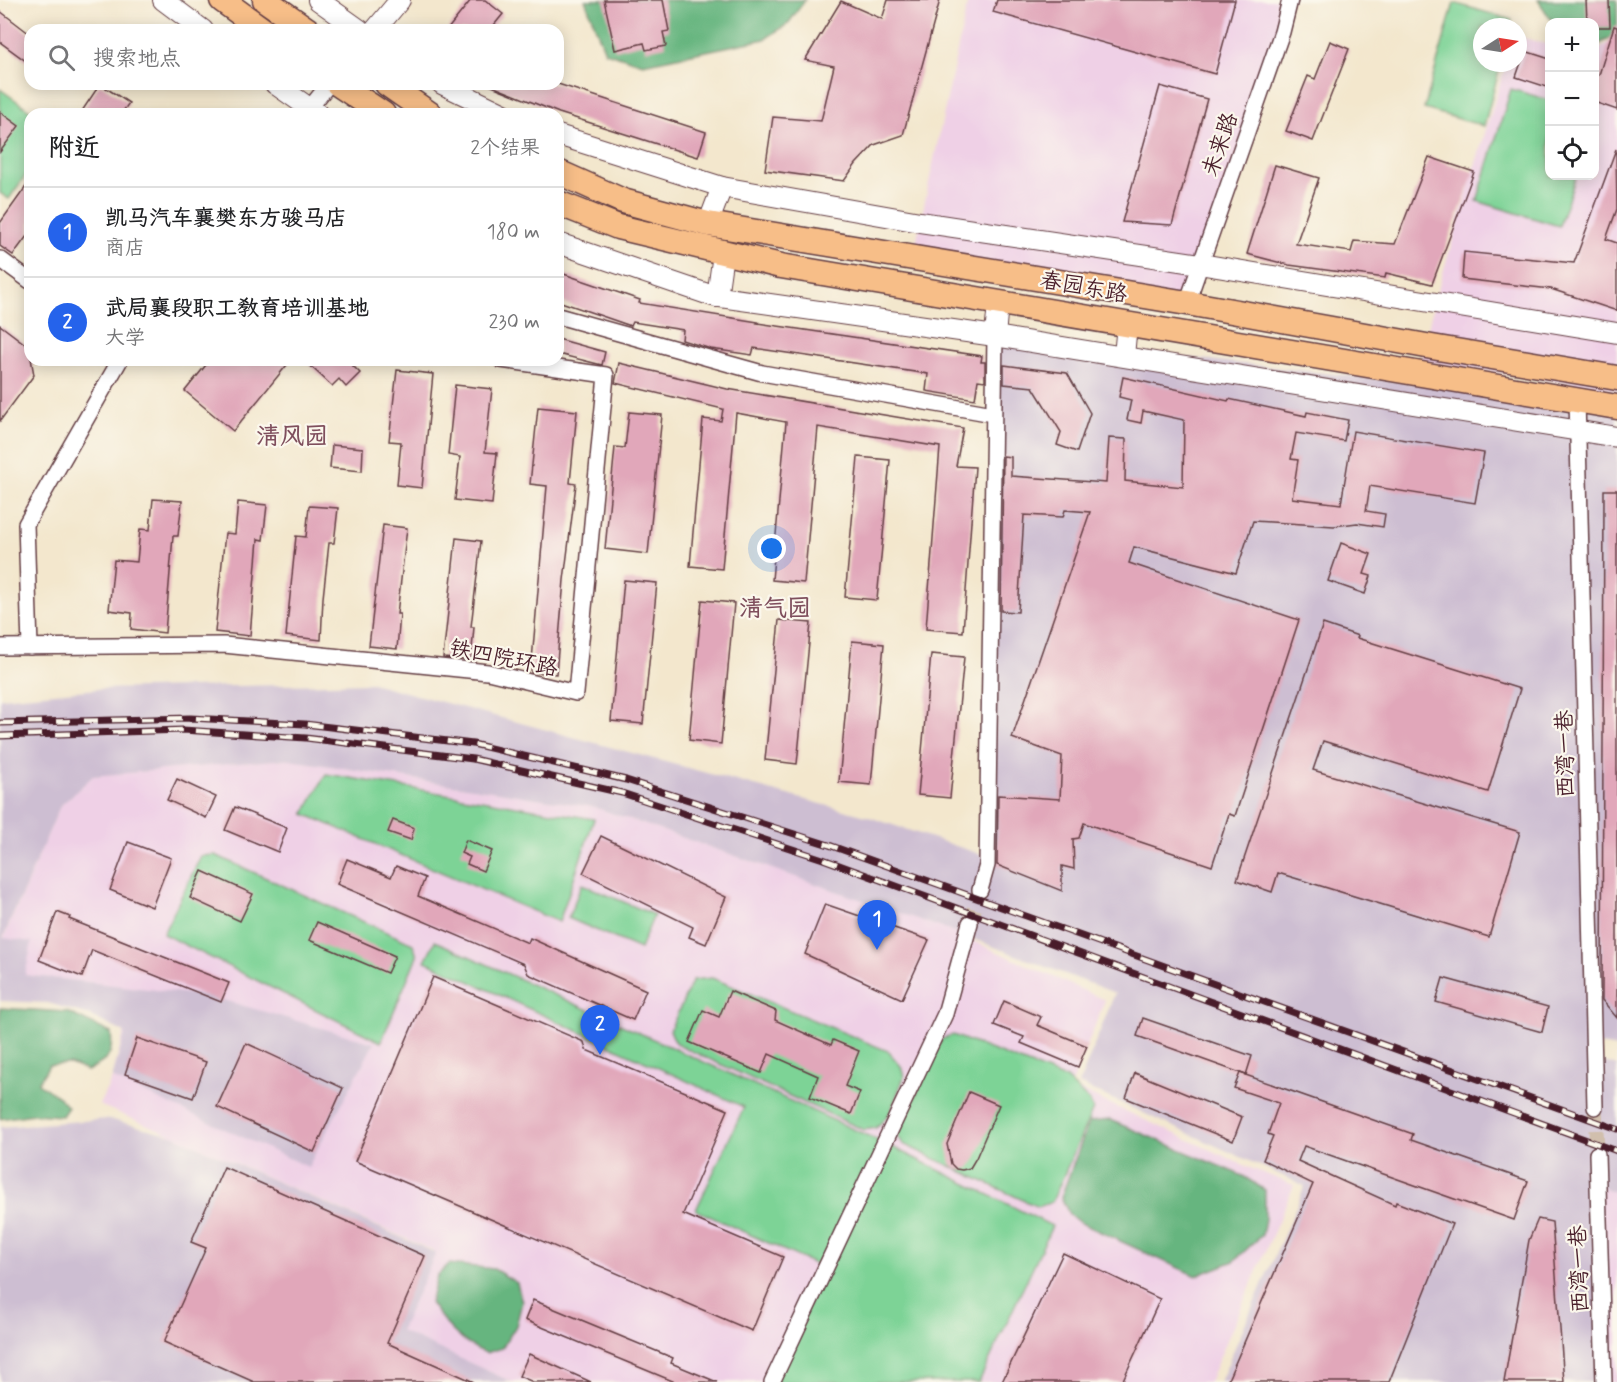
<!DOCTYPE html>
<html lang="zh">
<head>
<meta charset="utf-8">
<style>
  :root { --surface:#fff; --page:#f6f6f6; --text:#202124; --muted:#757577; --line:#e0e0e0; --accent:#2563eb }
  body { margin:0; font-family:Mynerve,"LXGW WenKai TC",sans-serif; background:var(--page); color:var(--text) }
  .controls { position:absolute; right:18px; top:18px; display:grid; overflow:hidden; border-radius:12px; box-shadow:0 3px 15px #0003 }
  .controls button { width:54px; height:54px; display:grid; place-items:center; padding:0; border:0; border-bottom:2px solid var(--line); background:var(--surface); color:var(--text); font:30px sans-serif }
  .compass { position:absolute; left:1473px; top:18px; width:54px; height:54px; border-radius:50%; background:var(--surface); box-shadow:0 3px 15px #0003; rotate:78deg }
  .you { position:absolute; left:772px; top:549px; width:21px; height:21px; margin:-15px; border:4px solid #fff; border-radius:50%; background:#1a73e8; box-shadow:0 0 0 9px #1a73e833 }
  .badge { display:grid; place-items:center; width:39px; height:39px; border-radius:50%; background:var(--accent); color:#fff; font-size:20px; font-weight:700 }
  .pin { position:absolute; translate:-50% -50px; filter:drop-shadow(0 2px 3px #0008) }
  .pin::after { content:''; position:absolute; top:32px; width:21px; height:18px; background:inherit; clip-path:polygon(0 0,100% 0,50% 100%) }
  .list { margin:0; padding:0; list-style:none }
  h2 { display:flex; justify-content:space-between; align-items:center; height:78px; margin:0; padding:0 24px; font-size:26px }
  h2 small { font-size:20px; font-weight:400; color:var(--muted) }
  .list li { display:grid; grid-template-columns:39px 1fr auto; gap:18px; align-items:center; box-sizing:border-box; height:90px; padding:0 24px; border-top:2px solid var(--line) }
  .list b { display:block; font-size:22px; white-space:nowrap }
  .list p { margin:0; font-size:20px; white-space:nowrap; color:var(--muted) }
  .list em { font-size:20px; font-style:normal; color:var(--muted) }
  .icon { flex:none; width:33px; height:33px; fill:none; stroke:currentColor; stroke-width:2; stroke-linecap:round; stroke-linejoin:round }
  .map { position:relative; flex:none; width:1617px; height:1382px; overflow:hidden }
  .search { position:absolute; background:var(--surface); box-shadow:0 3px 15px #0003; left:24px; top:24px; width:540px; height:66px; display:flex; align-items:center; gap:15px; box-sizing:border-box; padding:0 21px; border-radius:18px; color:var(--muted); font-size:22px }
  .panel { position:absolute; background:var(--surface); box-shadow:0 3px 15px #0003; left:24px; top:108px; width:540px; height:258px; border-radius:18px }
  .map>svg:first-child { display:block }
  .built { fill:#efd0e6 }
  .industrial { fill:#cdbed2 }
  .green { fill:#7dd396; stroke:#647960; stroke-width:1.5 }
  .forest { fill:#66b57f; stroke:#586a55; stroke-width:1.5 }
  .building { fill:#e1a7ba }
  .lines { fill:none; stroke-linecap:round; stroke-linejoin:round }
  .minor-tunnel { stroke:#d1bfad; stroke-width:15; stroke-dasharray:15 8; stroke-linecap:butt }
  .minor-casing { stroke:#633d43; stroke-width:18 }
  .tertiary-casing { stroke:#633d43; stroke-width:22 }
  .primary-casing { stroke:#633d43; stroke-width:27 }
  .minor { stroke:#fff; stroke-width:15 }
  .tertiary { stroke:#fff; stroke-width:20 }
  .primary { stroke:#f7be88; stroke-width:24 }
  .rail-casing { stroke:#4a1f2b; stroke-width:7 }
  .rail { stroke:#fbf7ec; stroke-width:4.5; stroke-dasharray:14; stroke-linecap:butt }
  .labels { text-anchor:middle; stroke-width:4.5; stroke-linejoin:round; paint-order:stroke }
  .street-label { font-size:22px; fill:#4a1f2b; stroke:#fbf7ec }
  .neighbourhood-label { font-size:24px; font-weight:bold; fill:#7f4f5d; stroke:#fbf7ec }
</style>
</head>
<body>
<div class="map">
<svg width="1617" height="1382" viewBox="0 0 1617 1382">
  <rect width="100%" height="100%" fill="#fbf7ec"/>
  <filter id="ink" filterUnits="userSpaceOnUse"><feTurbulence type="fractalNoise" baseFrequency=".0167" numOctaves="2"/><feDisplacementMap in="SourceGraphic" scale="12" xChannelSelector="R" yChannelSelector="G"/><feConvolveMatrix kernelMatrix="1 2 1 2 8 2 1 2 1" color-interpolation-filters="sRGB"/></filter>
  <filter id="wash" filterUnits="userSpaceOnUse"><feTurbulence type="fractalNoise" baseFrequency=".008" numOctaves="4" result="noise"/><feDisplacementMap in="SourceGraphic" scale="24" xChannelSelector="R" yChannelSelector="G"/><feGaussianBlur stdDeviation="1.35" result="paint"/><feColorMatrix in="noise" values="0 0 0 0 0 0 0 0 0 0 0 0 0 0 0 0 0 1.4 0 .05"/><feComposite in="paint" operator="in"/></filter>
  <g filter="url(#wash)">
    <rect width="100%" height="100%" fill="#f3e7cd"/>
    <!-- built -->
    <g class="built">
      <path d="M968 0H1290L1187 303 913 257Z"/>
      <path d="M1518 36 1549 45 1550 176H1594L1595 52 1617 37V391L1420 361 1435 299 1506 63H1518Z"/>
      <path d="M285 759 594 807 946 929 1105 1000 1071 1086 1248 1167 1294 1185 1209 1382H512L399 1331 436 1252 172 1135 99 1105 112 1078 136 988 24 975 3 939 60 806 93 776Z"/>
      <path d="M1598 1185 1617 1193V1382H1604Z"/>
    </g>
    <!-- industrial -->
    <g class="industrial">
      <path d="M995 336 1617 406V1048L1595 1044V1059L1617 1066V1193L1598 1185 1604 1382H1220L1305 1186 1079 1084 1115 993 963 935 594 807 285 759 93 776 60 806 3 938 32 942 25 975 209 996 374 1043 308 1167 112 1078 125 1033 89 1015 48 1003 0 1001V698L98 689 372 683 866 816 989 857Z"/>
      <path d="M109 1119 172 1135 436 1253 400 1331 512 1382H0V1127Z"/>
    </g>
    <!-- green -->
    <g class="green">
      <path d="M1454 3 1512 20 1510 27H1482V63H1501L1484 126 1424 109Z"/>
      <path d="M0 89 35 114H30V169L9 199 0 193Z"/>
      <path d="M1511 89 1549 100 1550 176H1576L1559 226 1477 201Z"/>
      <path d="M326 774 594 819 559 922 304 814Z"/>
      <path d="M215 855 413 944 417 956 381 1042 163 934 201 856Z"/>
      <path d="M582 884 654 915 640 949 568 918Z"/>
      <path d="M435 941 884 1143 1052 1226 979 1382H772L825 1269 696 1210 744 1107 425 961Z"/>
      <path d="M712 978 888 1051 901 1066 904 1077 890 1113 876 1128 864 1130 676 1044 670 1030 693 980Z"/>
      <path d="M953 1035 1066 1079 1089 1101 1093 1109 1052 1202 1038 1207 903 1144 897 1135 942 1039Z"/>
    </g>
    <!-- forest -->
    <g class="forest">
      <path d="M585 0H805L788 24 765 39 643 64 605 52Z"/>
      <path d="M1538 0H1617V35L1595 46 1594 22H1555L1549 17Z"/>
      <path d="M0 1008 67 1012 111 1033C114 1057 107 1061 87 1071L70 1064 49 1065 38 1083 60 1098 68 1107 62 1116 34 1114 0 1119Z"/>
      <path d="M1110 1120 1243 1176 1265 1190V1219L1262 1235 1234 1261 1196 1276 1079 1222 1069 1214 1061 1197 1089 1122Z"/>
      <path d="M449 1264 494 1269 517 1283 522 1302 516 1326 502 1348 486 1353C461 1344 445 1324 430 1303L437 1276Z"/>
    </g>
    <g id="blocks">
      <!-- building -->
      <g class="building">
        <path d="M471 0H485L503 14 490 30H447Z"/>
        <path d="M604 0H663L669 31 663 32 666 46 646 50 644 43 615 50Z"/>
        <path d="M888 0H940L903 135 874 145 856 164 844 181 765 170 773 117 821 121 834 66 805 60 841 1 882 19Z"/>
        <path d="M997 0H1235L1215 74 993 12Z"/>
        <path d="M1586 0H1609L1610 27H1594V22H1587Z"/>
        <path d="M0 11 30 34V64L0 42Z"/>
        <path d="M1614 26 1617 27V110L1594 102V74L1599 75Z"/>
        <path d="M1330 41 1349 49 1313 141 1286 131 1308 76 1315 79Z"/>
        <path d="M1525 51 1550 59V88L1516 77Z"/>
        <path d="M100 84 129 103 121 114H80Z"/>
        <path d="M487 84H558L706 132 698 157 559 113Z"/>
        <path d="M1160 86 1207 99 1172 225 1122 222Z"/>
        <path d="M0 112 19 126 0 152Z"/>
        <path d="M1616 149 1617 209 1606 239 1617 243V311L1551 289 1462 279 1464 252 1574 263Z"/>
        <path d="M1429 157 1474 172 1432 284 1386 273 1385 278 1289 265 1247 254 1275 165 1319 178 1296 244 1351 252 1354 241 1395 244Z"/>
        <path d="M30 181V232L13 255 0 246V223Z"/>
        <path d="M558 272 640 300 639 303 758 322 757 323 982 356 981 362H985V381L978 380 975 399 926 391 928 374 754 348 752 355 711 349 682 340 683 330 633 322 631 326 558 301Z"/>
        <path d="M0 325 29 347 34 375 0 421Z"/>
        <path d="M558 339 605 352 602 365 558 354Z"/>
        <path d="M210 360H291L233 431 185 391Z"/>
        <path d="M304 360H347L360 373 346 387 339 379 332 386Z"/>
        <path d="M619 363 727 389 963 428 956 466 975 467 963 632 926 629 940 447 818 427 804 583 772 580 786 422 736 413 722 569 690 566 703 419 721 421 723 409 615 383Z"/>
        <path d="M1004 365 1067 373 1090 413 1077 452 1057 445 1061 432 1033 387 1004 384Z"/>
        <path d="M397 370 433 374 422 488 397 485 401 442 389 441Z"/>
        <path d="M1123 377 1228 401 1229 399 1306 416 1307 412 1348 420 1344 441 1296 433 1291 459 1298 460 1292 498 1341 504 1353 431 1484 453 1475 503 1370 486 1366 511 1385 514 1383 527 1357 523 1334 526 1253 521 1236 573 1134 547 1129 563 1299 620 1235 816 1229 814 1212 866 1084 823 1079 838 1073 839 1074 869 1062 866V891L997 865 998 795 1060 799 1062 756 1012 738 1090 512 1065 510 1063 517 1024 515 1018 612 1001 611 1003 456 1011 457V476L1106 483 1109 438 1126 439 1125 481 1183 487 1184 420 1143 411 1141 423 1127 420 1131 400 1119 397Z"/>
        <path d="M455 385 492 389 485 452 497 453 492 504 455 500 460 457 448 455Z"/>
        <path d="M538 407 577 411 570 483 576 484 564 580 556 674 531 672 547 486 530 484Z"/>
        <path d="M629 412 662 415 648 554 605 549 615 447 625 448Z"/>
        <path d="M332 445 363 448 362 471 330 468Z"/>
        <path d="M858 457 890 460 877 600 845 597Z"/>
        <path d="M1604 490H1617V1018L1602 1000V990Z"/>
        <path d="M153 499 182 501 178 536H173L165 633 131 629 132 613 109 610 114 560 137 562 140 529 150 530Z"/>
        <path d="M238 502 267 505 263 540 258 539 250 636 215 632 225 533 235 534Z"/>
        <path d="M309 506 338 508 334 543H329L323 598 321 640 286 636 296 536 306 537Z"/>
        <path d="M383 525 407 528 397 614H400L397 649 369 646Z"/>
        <path d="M456 538 481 541 471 627H474L471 660 443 658Z"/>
        <path d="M1341 543 1371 554 1364 574 1371 576 1365 594 1328 581Z"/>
        <path d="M624 580 657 583 643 724 611 721Z"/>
        <path d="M702 600 734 603 721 744 689 740Z"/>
        <path d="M779 620 811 623 797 764 765 760Z"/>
        <path d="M1323 624 1358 636 1357 638 1520 689 1488 792 1323 741 1313 770 1520 832 1489 937 1278 873 1272 892 1237 880Z"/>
        <path d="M852 641 884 644 871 785 839 782Z"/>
        <path d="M931 654 964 657 950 798 918 795Z"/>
        <path d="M177 779 216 797 206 818 167 800Z"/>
        <path d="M235 807 287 828 278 852 225 830Z"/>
        <path d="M393 820 414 828 411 840 388 832Z"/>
        <path d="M601 836 726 897 706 944 689 937 693 927 583 873Z"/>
        <path d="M466 840 492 851 483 871 467 864 470 857 461 853Z"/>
        <path d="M128 842 171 858 152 907 110 890Z"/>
        <path d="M347 859 391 877 396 866 425 878 418 896 528 943 530 938 646 990 633 1020 528 974 524 964 337 884Z"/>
        <path d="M202 871 253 894 240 921 190 898Z"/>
        <path d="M825 904 929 940 902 999 805 954Z"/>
        <path d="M57 912 70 917 69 919 229 983 221 1002 92 950 82 977 39 960Z"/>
        <path d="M317 922 395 956 387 973 309 940Z"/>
        <path d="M433 977 584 1042 586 1050 728 1110 683 1214 783 1257 752 1331 355 1161Z"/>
        <path d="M1443 978 1548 1007 1542 1032 1436 1002Z"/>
        <path d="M730 991 776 1011 775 1020 831 1045 833 1040 859 1051 845 1086 860 1092 851 1114 810 1097 818 1076 769 1054 761 1073 689 1042 703 1010 719 1017Z"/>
        <path d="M1004 1001 1041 1017 1037 1025 1087 1046 1078 1067 1021 1043 1024 1037 994 1025Z"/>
        <path d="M1143 1018 1252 1056 1246 1075 1137 1036Z"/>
        <path d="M137 1038 206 1062 193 1098 125 1074Z"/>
        <path d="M246 1043 343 1088 314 1152 217 1107Z"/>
        <path d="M1135 1073 1242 1117 1233 1141 1126 1098Z"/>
        <path d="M1240 1073 1413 1134 1411 1140 1528 1181 1514 1220 1304 1146 1298 1161 1395 1205 1396 1202 1452 1224 1389 1382H1227L1313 1184 1263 1160 1273 1136 1268 1134 1279 1103 1234 1088Z"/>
        <path d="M969 1092 999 1105 976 1158 970 1168 962 1170 956 1169 951 1164 947 1144Z"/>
        <path d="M224 1167 425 1256 387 1343 474 1382H254L164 1342 206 1248 191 1242Z"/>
        <path d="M1538 1219 1552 1222 1564 1382H1504L1529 1240Z"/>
        <path d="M1063 1253 1160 1299 1122 1382H1002Z"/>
        <path d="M533 1300 673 1358 671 1363 717 1382H675L525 1320Z"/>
        <path d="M529 1354 591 1382H533L519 1376Z"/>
      </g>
    </g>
  </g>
  <g filter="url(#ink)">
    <use href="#blocks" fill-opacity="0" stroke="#633d43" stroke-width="1.5"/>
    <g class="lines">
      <!-- minor-tunnel -->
      <g class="minor-tunnel">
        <path d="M970 923 980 890"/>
        <path d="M1595 1107 1597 1154"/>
      </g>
      <defs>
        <g id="minor">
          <path d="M305 114 329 84"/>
          <path d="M0 259 30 281"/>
          <path d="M1187 303 1282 32 1290 0"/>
          <path d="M558 316 762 373 993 414"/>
          <path d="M1577 400 1595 1107"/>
          <path d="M0 647 224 645 488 672 576 693 606 375 501 360"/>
          <path d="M30 647 26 524 120 360"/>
          <path d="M980 890 987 865 995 336"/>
          <path d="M1597 1154 1604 1382"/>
          <path d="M772 1382 945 1014 970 923"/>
        </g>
        <g id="tertiary">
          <path d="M163 0 203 30"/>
          <path d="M318 0 360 30"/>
          <path d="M375 30 400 0"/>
          <path d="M275 84 318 114"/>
          <path d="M442 84 504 114"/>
          <path d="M558 135 722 187 920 222 1200 264 1617 333"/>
          <path d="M708 224 722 187"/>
          <path d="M558 243 713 296 995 336 1617 437"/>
          <path d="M717 297 723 254"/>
          <path d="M995 336 998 303"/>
          <path d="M1124 356 1127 324"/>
        </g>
        <g id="primary">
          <path d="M222 0 263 30"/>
          <path d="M265 0 308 30"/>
          <path d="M338 84 383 114"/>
          <path d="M387 84 430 114"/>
          <path d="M558 172 623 201 708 224 1187 303 1432 347 1617 378"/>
          <path d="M558 203 618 227 781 266 1617 407"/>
        </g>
      </defs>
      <!-- minor casing -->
      <use href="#minor" class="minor-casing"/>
      <!-- tertiary casing -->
      <use href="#tertiary" class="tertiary-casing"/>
      <!-- primary casing -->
      <use href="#primary" class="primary-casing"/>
      <!-- minor -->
      <use href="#minor" class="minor"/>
      <!-- tertiary -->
      <use href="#tertiary" class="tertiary"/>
      <!-- primary -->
      <use href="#primary" class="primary"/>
      <defs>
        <g id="rail">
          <path d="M0 723 190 718 305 724 473 744 626 780 829 845 1617 1129"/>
          <path d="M0 736 183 730 306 738 473 759 622 793 823 859 1617 1151"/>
        </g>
      </defs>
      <!-- rail casing -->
      <use href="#rail" class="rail-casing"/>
      <!-- rail -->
      <use href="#rail" class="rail"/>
    </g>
  </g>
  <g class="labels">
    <!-- street labels -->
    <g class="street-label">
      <text transform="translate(1219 144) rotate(-71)" y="8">未来路</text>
      <text transform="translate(1084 286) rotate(10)" y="8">春园东路</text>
      <text transform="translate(504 657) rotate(11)" y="8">铁四院环路</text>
      <text transform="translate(1564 754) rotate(-91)" y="8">西湾一巷</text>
      <text transform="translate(1578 1269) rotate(-92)" y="8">西湾一巷</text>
    </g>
    <!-- neighbourhood labels -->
    <g class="neighbourhood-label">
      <text x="292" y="444">清风园</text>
      <text x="775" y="616">清气园</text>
    </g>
  </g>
</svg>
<div class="controls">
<button>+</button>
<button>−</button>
<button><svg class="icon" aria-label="locate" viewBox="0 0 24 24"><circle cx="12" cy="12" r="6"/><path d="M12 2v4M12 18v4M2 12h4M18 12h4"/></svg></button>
</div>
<svg class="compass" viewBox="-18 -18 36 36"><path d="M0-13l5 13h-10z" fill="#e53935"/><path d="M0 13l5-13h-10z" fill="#757577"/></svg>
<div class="you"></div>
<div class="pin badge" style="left:877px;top:950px">1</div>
<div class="pin badge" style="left:600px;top:1055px">2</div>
<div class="search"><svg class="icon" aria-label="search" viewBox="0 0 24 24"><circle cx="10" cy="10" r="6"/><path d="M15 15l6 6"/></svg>搜索地点</div>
<section class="panel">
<h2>附近<small>2个结果</small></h2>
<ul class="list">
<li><span class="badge">1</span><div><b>凯马汽车襄樊东方骏马店</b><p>商店</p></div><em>180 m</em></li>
<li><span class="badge">2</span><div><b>武局襄段职工教育培训基地</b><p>大学</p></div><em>230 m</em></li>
</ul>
</section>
</div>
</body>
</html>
